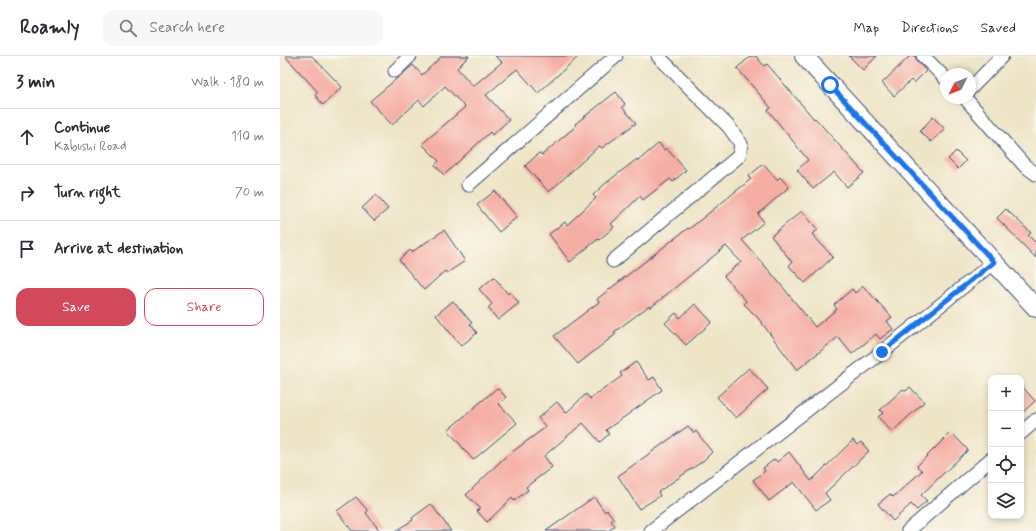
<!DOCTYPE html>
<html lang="en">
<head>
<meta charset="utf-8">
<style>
  :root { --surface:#fff; --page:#f7f7f7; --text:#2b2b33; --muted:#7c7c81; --line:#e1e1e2; --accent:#d1495b }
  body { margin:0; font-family:Mynerve,sans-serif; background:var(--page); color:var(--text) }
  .controls { position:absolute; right:12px; bottom:12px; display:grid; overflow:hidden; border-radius:8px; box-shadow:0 2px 6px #0003 }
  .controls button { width:36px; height:36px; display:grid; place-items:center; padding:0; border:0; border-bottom:1px solid var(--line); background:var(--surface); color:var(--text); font:20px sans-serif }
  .compass { position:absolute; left:660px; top:12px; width:36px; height:36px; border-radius:50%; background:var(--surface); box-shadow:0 2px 6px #0003; rotate:228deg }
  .stop { position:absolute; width:12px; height:12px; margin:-9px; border:3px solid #1a73e8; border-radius:50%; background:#fff }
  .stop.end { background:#1a73e8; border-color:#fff; box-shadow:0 1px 4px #0008 }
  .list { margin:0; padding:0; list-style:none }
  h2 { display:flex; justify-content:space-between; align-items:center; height:52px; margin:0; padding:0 16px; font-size:17px }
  h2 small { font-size:13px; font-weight:400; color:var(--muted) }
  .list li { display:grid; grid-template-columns:26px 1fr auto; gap:12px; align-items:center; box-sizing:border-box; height:56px; padding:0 16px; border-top:1px solid var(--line) }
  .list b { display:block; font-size:15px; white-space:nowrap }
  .list p { margin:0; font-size:13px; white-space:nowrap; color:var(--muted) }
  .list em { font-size:13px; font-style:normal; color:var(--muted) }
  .actions { display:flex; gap:8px; padding:12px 16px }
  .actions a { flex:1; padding:9px 0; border:1px solid var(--accent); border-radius:12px; text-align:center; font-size:14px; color:var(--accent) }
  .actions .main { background:var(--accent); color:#fff }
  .icon { flex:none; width:22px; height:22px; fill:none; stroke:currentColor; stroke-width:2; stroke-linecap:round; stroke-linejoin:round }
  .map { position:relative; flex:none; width:756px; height:475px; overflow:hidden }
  header { display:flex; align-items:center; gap:24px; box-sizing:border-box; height:56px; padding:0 20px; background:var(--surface); border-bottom:1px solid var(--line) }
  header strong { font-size:19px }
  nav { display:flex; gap:22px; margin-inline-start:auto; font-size:14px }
  .search { width:280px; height:36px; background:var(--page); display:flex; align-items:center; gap:10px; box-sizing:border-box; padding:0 14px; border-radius:12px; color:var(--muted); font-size:15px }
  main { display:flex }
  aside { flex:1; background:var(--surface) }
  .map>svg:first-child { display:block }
  .building { fill:#f5aea4 }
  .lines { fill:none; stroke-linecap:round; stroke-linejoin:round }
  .minor-casing { stroke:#3b4a6e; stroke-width:15 }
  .secondary-casing { stroke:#3b4a6e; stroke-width:20 }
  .minor { stroke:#fff; stroke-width:13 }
  .secondary { stroke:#fff; stroke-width:18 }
  .route { stroke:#1a73e8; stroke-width:5 }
</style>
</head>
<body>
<header>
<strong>Roamly</strong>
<div class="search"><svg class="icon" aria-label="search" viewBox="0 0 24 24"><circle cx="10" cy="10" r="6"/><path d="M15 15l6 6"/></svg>Search here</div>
<nav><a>Map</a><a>Directions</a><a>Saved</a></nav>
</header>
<main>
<aside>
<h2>3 min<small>Walk · 180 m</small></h2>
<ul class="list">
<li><svg class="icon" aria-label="ahead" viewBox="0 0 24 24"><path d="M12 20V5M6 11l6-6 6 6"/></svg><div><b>Continue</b><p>Kabushi Road</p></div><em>110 m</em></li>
<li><svg class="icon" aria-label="right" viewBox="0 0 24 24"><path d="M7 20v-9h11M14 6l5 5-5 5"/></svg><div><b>Turn right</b></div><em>70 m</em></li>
<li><svg class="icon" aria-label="arrive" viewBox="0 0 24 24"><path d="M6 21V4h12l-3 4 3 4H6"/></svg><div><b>Arrive at destination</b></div></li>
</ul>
<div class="actions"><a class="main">Save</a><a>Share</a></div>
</aside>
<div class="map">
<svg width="756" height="475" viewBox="0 0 756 475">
  <rect width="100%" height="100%" fill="#fbf7ec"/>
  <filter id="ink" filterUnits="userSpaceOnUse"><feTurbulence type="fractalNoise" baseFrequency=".025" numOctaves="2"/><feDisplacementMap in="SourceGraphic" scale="8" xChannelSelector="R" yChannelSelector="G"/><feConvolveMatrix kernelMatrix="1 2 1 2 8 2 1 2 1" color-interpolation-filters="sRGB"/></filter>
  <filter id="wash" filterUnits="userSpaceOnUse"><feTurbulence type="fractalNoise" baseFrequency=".012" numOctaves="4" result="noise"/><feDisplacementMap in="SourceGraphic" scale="16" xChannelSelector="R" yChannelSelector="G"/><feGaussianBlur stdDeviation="0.9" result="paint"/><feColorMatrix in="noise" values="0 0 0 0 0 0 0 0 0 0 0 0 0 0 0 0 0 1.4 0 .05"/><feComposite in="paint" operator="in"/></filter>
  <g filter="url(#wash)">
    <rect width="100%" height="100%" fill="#eee4c6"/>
    <g id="blocks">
      <!-- building -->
      <g class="building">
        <path d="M5 0H32L62 31 43 49 35 39 38 36Z"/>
        <path d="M162 0H189L177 12 193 30 222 6 215 0H299L258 37 237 13 206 39 229 64 212 79 210 76 164 119 155 109 159 105 142 88 185 51 165 30 144 50 139 44 112 69 90 45 133 9 142 19Z"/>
        <path d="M471 0H476L484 10 487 8 534 63 535 62 584 117 567 131 554 116 533 133 517 114 528 104 488 54 491 52 457 12Z"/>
        <path d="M569 0H597L583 14Z"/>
        <path d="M630 0H635L637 5 646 15 634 27 631 24 614 40 602 27Z"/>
        <path d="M336 36 345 48 342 51 356 67 322 92 319 90 269 136 245 110 259 97 262 99 296 70 295 68Z"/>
        <path d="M653 61 665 73 651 86 640 75Z"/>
        <path d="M379 87 384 94 386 92 406 114 393 126 390 123 363 144 360 140 331 168 334 171 319 184 318 183 290 206 269 178 285 166 287 169 316 142 313 139 326 127 357 103 358 105Z"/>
        <path d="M676 95 686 105 678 113 668 103Z"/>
        <path d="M483 108 497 124 500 121 509 131 478 158 484 166 462 184 493 219 535 271 557 253 554 249 572 233 575 237 583 230 612 261 607 265 613 273 600 283 596 278 572 298 558 281 517 314 478 262 464 248 466 245 444 220 461 206 446 190 370 252 369 250 334 276 336 278 298 308 274 280 319 246 317 243 408 172 409 173 471 123 468 121Z"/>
        <path d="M215 135 237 161 219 176 197 149Z"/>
        <path d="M96 139 108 153 94 165 82 152Z"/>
        <path d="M726 153 751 177 748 179 756 187V202L717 162Z"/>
        <path d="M522 155 538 174 532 178 553 201 525 227 509 210 512 206 491 180Z"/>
        <path d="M164 174 185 205 167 217 165 215 144 234 119 204 130 194 132 196Z"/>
        <path d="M214 221 228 238 230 236 239 247 218 264 208 252 212 248 199 233Z"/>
        <path d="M173 245 192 267 190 268 197 277 181 290 156 259Z"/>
        <path d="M415 248 432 266 406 289 385 267 396 257 400 262Z"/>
        <path d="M356 306 369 324 374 321 382 334 326 374 329 378 320 386 303 367 264 400 272 411 246 431 248 434 234 445 232 442 207 466 197 455 200 452 186 439 224 402 266 371 258 362 277 346 286 357 306 338 310 343 342 320 340 317Z"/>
        <path d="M469 312 488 333 456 362 437 341Z"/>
        <path d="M741 329 755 345 741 358Z"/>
        <path d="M630 331 644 346 612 376 598 361 603 357 600 354 623 333 626 335Z"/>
        <path d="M217 332 226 341 219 348 237 367 193 404 168 374Z"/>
        <path d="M408 370 414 377 416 375 432 396 423 405 378 436 380 440 359 453 338 420Z"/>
        <path d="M671 376 688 394 641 439 647 445 637 454 631 448 613 465 598 448 610 438 613 441 642 415 637 410Z"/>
        <path d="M573 384 577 389 581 386 589 395 545 437 550 444 536 454 514 426 489 445 473 424 485 415 483 412 495 403 497 406 509 396 531 425Z"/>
        <path d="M76 441 88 455 86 457 100 475H72L57 455Z"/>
        <path d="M314 441 325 456 327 454 334 463 331 465 335 470 328 475H266Z"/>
        <path d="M151 448 171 475H115L133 464 132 462Z"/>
      </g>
    </g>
  </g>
  <g filter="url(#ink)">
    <use href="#blocks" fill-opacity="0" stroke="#3b4a6e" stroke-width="1"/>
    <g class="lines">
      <defs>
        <g id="minor">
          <path d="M643 0 666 23"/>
          <path d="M115 15 130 0"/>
          <path d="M690 33 722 0"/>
          <path d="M685 42 744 109 756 118"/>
          <path d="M188 129 336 0"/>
          <path d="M333 205 459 100 461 88 449 71 378 0"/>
          <path d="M741 377 756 364"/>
          <path d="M371 475 602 296 714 206"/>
          <path d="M628 475 711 403"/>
        </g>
        <path id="secondary" d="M524 0 756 252"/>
      </defs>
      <!-- minor casing -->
      <use href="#minor" class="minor-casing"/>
      <!-- secondary casing -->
      <use href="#secondary" class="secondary-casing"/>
      <!-- minor -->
      <use href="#minor" class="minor"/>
      <!-- secondary -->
      <use href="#secondary" class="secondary"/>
    </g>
  </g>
  <g class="lines" filter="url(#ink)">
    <!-- route -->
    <path class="route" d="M550 29 714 206 602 296"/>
  </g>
</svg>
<div class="controls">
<button>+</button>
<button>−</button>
<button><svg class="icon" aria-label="locate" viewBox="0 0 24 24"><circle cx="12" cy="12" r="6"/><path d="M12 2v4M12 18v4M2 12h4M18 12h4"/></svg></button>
<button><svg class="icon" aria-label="layers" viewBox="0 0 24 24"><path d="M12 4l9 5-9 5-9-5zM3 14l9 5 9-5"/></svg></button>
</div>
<svg class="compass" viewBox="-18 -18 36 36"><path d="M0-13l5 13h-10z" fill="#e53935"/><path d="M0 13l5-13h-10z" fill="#7c7c81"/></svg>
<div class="stop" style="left:550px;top:29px"></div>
<div class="stop end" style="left:602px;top:296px"></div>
</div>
</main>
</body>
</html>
